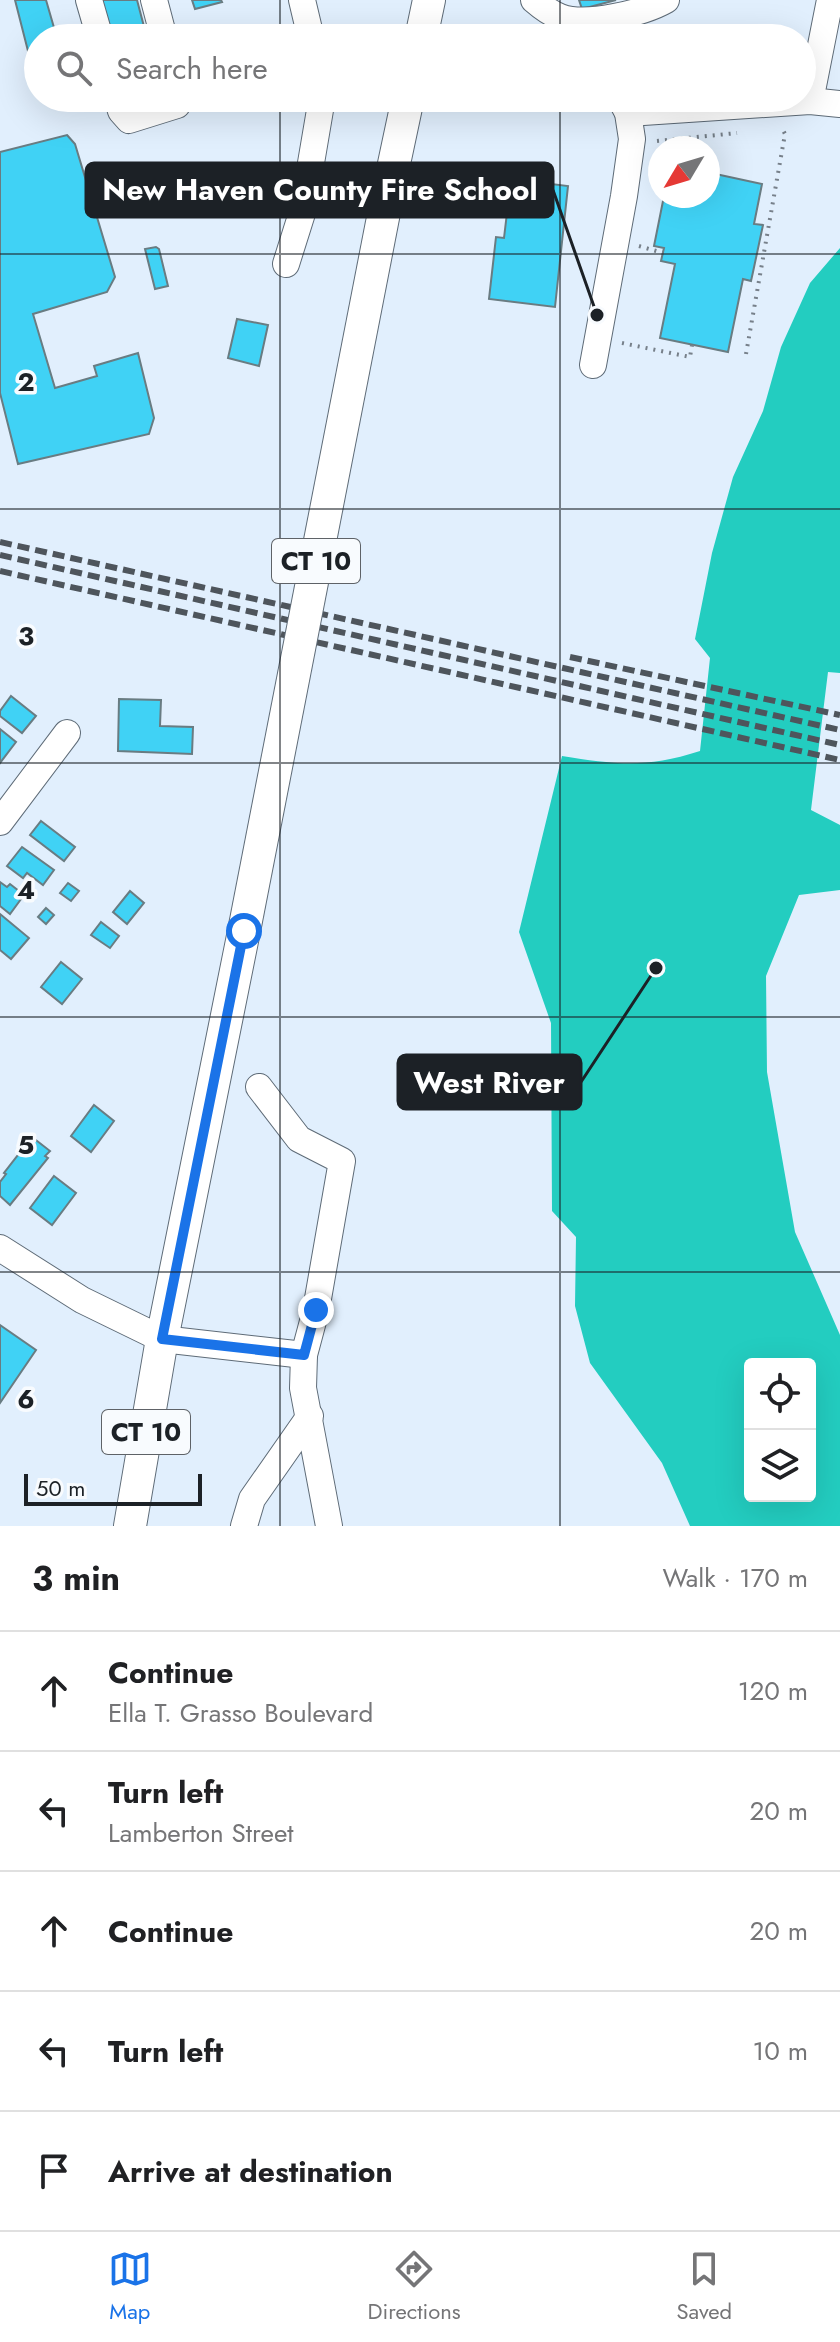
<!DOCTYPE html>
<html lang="en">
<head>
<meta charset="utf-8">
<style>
  :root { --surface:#fff; --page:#f2f2f2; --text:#202124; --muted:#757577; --line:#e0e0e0; --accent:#1a73e8 }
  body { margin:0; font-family:Jost,sans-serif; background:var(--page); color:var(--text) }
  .controls { position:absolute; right:24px; bottom:24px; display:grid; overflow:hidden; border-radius:8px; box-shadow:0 8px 32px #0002 }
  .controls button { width:72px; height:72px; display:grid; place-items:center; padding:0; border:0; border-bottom:2px solid var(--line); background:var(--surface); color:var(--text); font:40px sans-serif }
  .compass { position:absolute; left:648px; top:136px; width:72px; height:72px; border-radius:50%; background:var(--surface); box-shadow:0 8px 32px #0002; rotate:232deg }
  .scale { position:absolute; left:24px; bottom:20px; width:178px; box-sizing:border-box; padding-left:8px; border:4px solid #1c2126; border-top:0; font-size:22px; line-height:28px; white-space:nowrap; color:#1c2126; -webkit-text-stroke:6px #f8fbfe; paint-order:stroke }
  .stop { position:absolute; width:24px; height:24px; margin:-18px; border:6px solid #1a73e8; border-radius:50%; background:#fff }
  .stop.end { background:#1a73e8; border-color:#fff; box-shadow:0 2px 8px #0008 }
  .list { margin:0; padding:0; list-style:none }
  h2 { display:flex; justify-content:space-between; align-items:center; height:104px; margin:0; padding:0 32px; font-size:34px }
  h2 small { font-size:26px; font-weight:400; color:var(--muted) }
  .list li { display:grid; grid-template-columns:52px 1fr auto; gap:24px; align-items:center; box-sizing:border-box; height:120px; padding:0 32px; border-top:2px solid var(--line) }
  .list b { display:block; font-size:30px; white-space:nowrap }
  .list p { margin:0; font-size:26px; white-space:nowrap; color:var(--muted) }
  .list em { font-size:26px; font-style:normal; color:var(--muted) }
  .icon { flex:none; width:44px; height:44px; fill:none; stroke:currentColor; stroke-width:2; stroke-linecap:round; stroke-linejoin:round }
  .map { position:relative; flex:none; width:840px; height:1526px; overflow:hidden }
  .search { position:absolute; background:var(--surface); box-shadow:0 8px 32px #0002; left:24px; right:24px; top:24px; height:88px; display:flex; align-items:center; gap:20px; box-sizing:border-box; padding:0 28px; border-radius:44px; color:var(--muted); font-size:30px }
  .sheet { height:704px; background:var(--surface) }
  nav { display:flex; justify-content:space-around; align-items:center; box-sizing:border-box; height:112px; border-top:2px solid var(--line); background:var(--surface); font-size:22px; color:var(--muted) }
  nav a { display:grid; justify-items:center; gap:4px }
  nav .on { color:var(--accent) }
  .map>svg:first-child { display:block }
  .water { fill:#23cdc0; fill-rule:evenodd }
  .building { fill:#40d2f5; stroke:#697c82; stroke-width:2 }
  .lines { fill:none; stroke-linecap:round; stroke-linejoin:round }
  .minor-casing { stroke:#5e6b77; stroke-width:28 }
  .major-casing { stroke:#5e6b77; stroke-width:34 }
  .path { stroke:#77808a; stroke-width:4; stroke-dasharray:2 6; stroke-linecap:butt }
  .minor { stroke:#fff; stroke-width:26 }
  .major { stroke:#fff; stroke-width:32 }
  .rail { stroke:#4e555c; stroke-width:6; stroke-dasharray:12 6; stroke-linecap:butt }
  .major-bridge-casing { stroke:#5e6b77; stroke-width:34; stroke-linecap:butt }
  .major-bridge { stroke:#fff; stroke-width:32 }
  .route { stroke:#1a73e8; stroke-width:10 }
  .grid { fill:none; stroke:#1c2126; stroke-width:2; stroke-opacity:0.55 }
  .labels { text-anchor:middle; stroke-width:7; stroke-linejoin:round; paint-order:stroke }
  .shield { fill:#f8fbfe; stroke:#5e6267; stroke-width:2 }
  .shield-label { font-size:26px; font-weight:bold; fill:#1c2126 }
  .grid-label { font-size:26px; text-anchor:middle; font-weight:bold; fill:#1c2126; stroke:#f8fbfe; stroke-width:7; stroke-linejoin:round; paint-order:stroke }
  .leader { fill:none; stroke:#1c2126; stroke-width:3 }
  .callout-dot { fill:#1c2126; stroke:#f8fbfe; stroke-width:3 }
  .callout { fill:#1c2126; stroke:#1c2126; stroke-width:3 }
  .callout-label { font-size:30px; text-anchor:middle; font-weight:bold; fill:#fff }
</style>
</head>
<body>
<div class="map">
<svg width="840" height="1526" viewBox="0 0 840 1526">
  <rect width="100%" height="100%" fill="#e1effd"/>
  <!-- water -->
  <path class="water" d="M840 248V673L828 672 811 810 840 825V890L799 895 766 976 767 1072 795 1232 840 1335V1526H690L662 1463 590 1363 575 1306 576 1237 552 1211 551 1023 519 932 562 756C617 765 647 768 700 751L710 658 695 639 712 553 733 477 763 411 781 347 810 283ZM750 1364H810V1496H750Z"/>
  <!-- building -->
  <g class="building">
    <path d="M15 0H46L57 38H38V48L28 51Z"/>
    <path d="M99 0H137L147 38H109Z"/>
    <path d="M192 0H221L222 2 195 9Z"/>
    <path d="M579 0H616L582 9Z"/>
    <path d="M266 98H285L287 104 269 109Z"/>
    <path d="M67 135 75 144 115 277 107 292 33 314 55 388 97 376 94 366 138 353 154 418 149 434 18 464 0 393V152Z"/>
    <path d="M711 173 762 184 754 224 763 225 753 272 751 281 743 279 728 352 660 338 675 264 661 261 664 248 654 246 664 196H708Z"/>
    <path d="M511 179 568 186 555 307 489 299 496 237 504 238Z"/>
    <path d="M156 247 159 249 168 286 155 289 145 249Z"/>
    <path d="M237 319 268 325 259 366 228 358Z"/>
    <path d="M11 696 36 716 22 733 0 716V711Z"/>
    <path d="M119 699 161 700 160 726 193 727 192 754 118 751Z"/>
    <path d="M0 729 16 742 0 763Z"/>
    <path d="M41 821 75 847 64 861 30 835Z"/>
    <path d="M22 847 54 870 43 885 27 873 23 878 7 866Z"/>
    <path d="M0 882 7 887 10 884 24 895 10 914 0 906Z"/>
    <path d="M68 883 79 891 71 901 60 893Z"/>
    <path d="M130 891 144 903 127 924 113 912Z"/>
    <path d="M46 908 54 915 46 924 38 917Z"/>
    <path d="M0 914 29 938 11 959 0 950Z"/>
    <path d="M101 922 119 936 110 948 91 935Z"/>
    <path d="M61 962 82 979 62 1004 41 987Z"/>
    <path d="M94 1105 114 1121 91 1152 71 1136Z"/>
    <path d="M32 1137 50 1151 45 1156 48 1158 10 1205 0 1196V1182L6 1174 4 1173Z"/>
    <path d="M54 1176 76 1193 52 1225 30 1208Z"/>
    <path d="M0 1325 36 1350 0 1403Z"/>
  </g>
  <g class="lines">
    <defs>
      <g id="minor">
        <path d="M89 0 100 38"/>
        <path d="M154 0 164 38"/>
        <path d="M302 0 311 38"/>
        <path d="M534 0C542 7 550 13 560 17 586 27 643 13 666 0"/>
        <path d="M117 98 121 111 129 120 177 105 180 98"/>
        <path d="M810 101 830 0"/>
        <path d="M628 113 810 101 840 104"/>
        <path d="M286 264 303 210 320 110 319 98"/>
        <path d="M593 365 624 196 632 139 628 113 620 98"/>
        <path d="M0 822 67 733"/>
        <path d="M259 1087 299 1139 342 1161 316 1310 304 1355 303 1388 329 1526"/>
        <path d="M0 1248 82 1300 162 1339 304 1355"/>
        <path d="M244 1526 252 1499 310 1416"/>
      </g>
      <g id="major">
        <path d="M421 38 429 0"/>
        <path d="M388 192 408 98"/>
        <path d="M130 1526 162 1339 244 931"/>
      </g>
    </defs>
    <!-- minor casing -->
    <use href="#minor" class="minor-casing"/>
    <!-- major casing -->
    <use href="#major" class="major-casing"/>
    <!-- path -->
    <g class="path">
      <path d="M657 141 737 133"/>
      <path d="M639 246 663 253"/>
      <path d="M622 343 690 357 692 345"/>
      <path d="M746 354 785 134 782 128"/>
    </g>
    <!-- minor -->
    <use href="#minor" class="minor"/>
    <!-- major -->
    <use href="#major" class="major"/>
    <!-- rail -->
    <g class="rail">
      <path d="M0 542 840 730"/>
      <path d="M0 555 840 745"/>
      <path d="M0 571 840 760"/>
      <path d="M570 657 840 715"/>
    </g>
    <defs>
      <path id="major-bridge" d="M244 931 388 192"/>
    </defs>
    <!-- major-bridge casing -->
    <use href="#major-bridge" class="major-bridge-casing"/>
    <!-- major-bridge -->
    <use href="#major-bridge" class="major-bridge"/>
  </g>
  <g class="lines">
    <!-- route -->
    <path class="route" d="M244 931 162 1339 304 1355 316 1310"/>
  </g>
  <!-- grid -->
  <path class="grid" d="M280 0V38M560 0V38M280 98V1526M560 98V1526M0 254H840M0 509H840M0 763H840M0 1017H840M0 1272H840"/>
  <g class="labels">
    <!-- shield labels -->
    <g class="shield">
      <rect x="272" y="539" width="88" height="44" rx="6"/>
      <rect x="102" y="1410" width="88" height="44" rx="6"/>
    </g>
    <g class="shield-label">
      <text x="316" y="570">CT 10</text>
      <text x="146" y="1441">CT 10</text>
    </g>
  </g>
  <g class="grid-label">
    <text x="26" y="391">2</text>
    <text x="26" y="645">3</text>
    <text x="26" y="899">4</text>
    <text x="26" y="1154">5</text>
    <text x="26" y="1408">6</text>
  </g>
  <!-- callouts -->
  <path class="leader" d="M597 315L553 190M656 968L581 1082"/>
  <g class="callout-dot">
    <circle cx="597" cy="315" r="8"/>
    <circle cx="656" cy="968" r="8"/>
  </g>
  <g class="callout">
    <rect x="86" y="163" width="467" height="54" rx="8"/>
    <rect x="398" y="1055" width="183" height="54" rx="8"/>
  </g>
  <g class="callout-label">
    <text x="320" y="200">New Haven County Fire School</text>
    <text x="489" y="1093">West River</text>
  </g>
</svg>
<div class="controls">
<button><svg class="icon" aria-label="locate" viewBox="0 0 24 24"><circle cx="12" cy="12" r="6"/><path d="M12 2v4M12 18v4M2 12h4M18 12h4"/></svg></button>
<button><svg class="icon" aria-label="layers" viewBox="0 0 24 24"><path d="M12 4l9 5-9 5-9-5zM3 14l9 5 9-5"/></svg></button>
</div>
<svg class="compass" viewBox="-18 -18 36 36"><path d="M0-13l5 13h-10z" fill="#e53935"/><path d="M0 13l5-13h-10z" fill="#757577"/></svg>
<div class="scale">50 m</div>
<div class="stop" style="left:244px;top:931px"></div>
<div class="stop end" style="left:316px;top:1310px"></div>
<div class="search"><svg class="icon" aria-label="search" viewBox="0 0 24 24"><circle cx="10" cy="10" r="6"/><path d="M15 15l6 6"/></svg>Search here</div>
</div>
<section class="sheet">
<h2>3 min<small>Walk · 170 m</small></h2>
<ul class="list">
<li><svg class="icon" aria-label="ahead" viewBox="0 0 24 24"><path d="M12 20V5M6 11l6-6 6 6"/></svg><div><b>Continue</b><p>Ella T. Grasso Boulevard</p></div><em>120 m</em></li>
<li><svg class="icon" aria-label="left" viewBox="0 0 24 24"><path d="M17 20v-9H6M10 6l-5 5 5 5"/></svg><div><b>Turn left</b><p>Lamberton Street</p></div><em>20 m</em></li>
<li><svg class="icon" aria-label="ahead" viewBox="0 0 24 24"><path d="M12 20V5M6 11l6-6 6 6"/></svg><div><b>Continue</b></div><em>20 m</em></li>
<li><svg class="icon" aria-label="left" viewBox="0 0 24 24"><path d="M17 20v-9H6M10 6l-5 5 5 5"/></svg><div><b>Turn left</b></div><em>10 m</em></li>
<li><svg class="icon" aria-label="arrive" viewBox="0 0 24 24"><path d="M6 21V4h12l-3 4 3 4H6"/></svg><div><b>Arrive at destination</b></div></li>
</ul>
</section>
<nav>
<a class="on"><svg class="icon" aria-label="map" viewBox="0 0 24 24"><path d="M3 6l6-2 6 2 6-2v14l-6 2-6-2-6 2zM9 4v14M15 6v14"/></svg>Map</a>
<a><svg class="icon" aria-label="directions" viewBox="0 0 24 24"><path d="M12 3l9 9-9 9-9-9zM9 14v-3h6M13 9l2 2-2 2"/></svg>Directions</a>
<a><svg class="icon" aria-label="saved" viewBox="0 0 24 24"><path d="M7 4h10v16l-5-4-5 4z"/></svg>Saved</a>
</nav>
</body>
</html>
